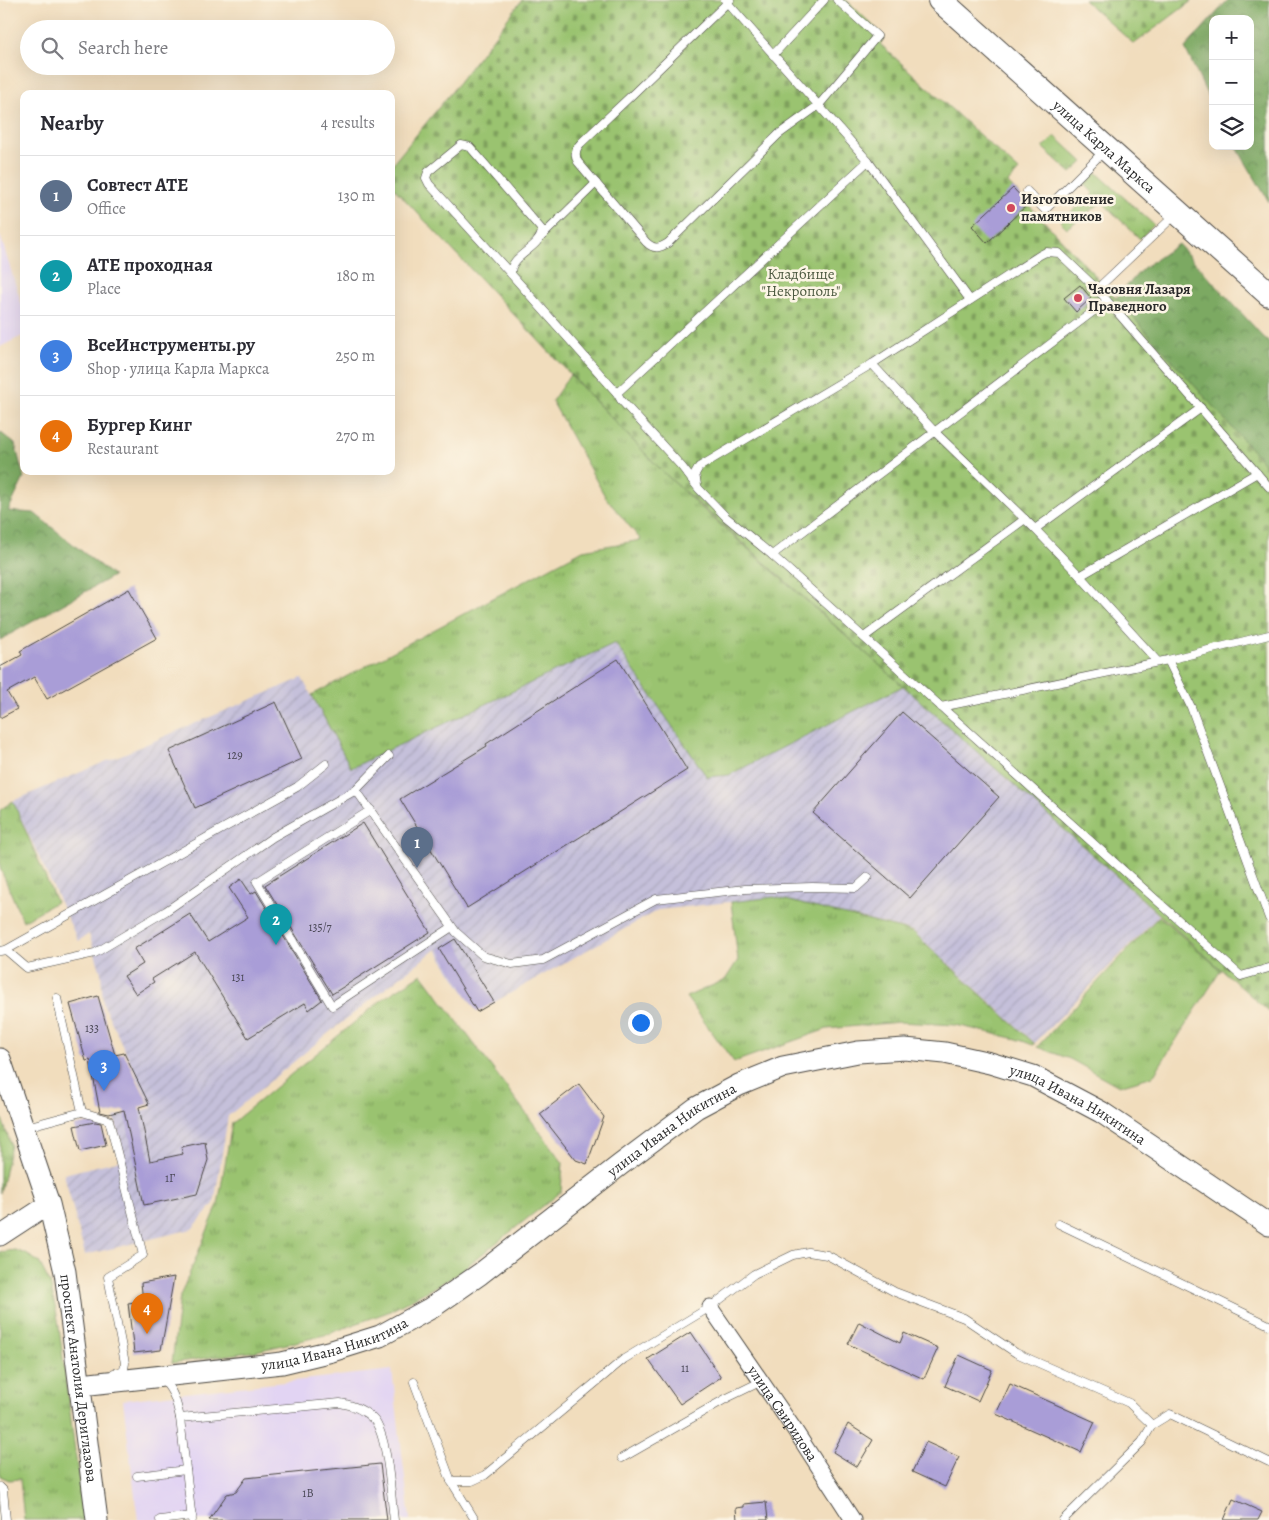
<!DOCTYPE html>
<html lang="en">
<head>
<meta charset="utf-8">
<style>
  :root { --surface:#fff; --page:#f2f2f3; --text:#2b2b33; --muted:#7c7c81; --line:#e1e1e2; --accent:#d1495b }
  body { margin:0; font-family:Alegreya,serif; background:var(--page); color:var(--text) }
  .controls { position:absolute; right:15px; top:15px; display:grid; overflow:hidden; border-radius:10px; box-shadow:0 5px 20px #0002 }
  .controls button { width:45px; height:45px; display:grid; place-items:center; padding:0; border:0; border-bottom:1px solid var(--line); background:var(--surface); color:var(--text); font:25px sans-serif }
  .you { position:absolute; left:640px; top:1022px; width:18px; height:18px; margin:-12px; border:4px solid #fff; border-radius:50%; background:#1a73e8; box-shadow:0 0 0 8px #1a73e833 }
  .badge { display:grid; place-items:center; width:32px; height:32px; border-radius:50%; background:var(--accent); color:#fff; font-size:16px; font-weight:700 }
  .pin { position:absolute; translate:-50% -41px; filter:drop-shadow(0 1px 2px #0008) }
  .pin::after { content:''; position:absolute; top:26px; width:18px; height:15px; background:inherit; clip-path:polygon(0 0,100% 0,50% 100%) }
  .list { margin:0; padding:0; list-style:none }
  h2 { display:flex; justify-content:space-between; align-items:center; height:65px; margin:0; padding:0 20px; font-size:21px }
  h2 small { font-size:16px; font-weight:400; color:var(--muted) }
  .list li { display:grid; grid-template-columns:32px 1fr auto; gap:15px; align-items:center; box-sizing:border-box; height:80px; padding:0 20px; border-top:1px solid var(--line) }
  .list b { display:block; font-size:19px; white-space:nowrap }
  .list p { margin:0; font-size:16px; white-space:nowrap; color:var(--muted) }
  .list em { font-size:16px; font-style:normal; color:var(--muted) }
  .icon { flex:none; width:28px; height:28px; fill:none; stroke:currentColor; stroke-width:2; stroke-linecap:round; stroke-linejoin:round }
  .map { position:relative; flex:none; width:1269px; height:1520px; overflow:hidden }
  .search { position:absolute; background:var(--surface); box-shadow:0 5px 20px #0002; left:20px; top:20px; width:375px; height:55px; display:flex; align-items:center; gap:12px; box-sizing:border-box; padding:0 18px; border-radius:28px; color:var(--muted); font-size:19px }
  .panel { position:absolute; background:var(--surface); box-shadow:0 5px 20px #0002; left:20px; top:90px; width:375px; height:385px; border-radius:10px }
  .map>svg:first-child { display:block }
  .built { fill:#e2d4f3 }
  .industrial { fill:url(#industrial-furrows) }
  .grass { fill:url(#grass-tufts); stroke:#62774e }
  .forest { fill:url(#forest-crowns); stroke:#536a46 }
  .cemetery { fill:url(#cemetery-stones); stroke:#62774e }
  .building { fill:#a99dd7 }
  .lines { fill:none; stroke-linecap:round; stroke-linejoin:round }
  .service-casing { stroke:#494641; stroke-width:9 }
  .minor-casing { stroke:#494641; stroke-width:17 }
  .tertiary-casing { stroke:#494641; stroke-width:21 }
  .secondary-casing { stroke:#494641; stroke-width:23 }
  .primary-casing { stroke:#494641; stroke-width:26 }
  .service { stroke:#fff; stroke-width:8 }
  .minor { stroke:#fff; stroke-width:15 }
  .tertiary { stroke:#fff; stroke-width:19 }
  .secondary { stroke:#fff; stroke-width:21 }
  .primary { stroke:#fff; stroke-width:24 }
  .poi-dot { fill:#d1495b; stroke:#fcf5e5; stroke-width:2 }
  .labels { text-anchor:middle; stroke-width:5; stroke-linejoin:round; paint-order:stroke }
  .number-label { font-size:12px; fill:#4a4856 }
  .street-label { font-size:15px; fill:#2b2b2b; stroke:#fcf5e5 }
  .poi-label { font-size:15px; font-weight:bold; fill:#2b2b2b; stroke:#fcf5e5; text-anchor:start }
  .park-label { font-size:15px; fill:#4c5940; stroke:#fcf5e5 }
</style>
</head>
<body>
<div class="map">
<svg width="1269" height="1520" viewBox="0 0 1269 1520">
  <defs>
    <pattern id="industrial-furrows" width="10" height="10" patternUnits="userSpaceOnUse" patternTransform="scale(1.25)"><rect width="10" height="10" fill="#c5c0da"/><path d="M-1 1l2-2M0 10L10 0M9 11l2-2" fill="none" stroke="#a9a5bb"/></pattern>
    <pattern id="grass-tufts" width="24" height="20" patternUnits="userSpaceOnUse" patternTransform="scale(1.25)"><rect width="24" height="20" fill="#9ac370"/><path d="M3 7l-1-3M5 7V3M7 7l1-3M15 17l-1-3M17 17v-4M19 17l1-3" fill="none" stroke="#7e9f5c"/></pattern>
    <pattern id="forest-crowns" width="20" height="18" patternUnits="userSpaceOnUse" patternTransform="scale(1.25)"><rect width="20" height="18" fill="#7ba962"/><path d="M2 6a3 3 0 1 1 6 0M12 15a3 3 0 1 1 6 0" fill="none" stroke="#658a51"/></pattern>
    <pattern id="cemetery-stones" width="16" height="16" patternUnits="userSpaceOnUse" patternTransform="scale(1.25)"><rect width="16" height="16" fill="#9ac370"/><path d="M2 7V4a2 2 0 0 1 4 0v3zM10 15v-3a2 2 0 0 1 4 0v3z" fill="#7e9f5c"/></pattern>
  </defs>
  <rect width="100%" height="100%" fill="#fcf5e5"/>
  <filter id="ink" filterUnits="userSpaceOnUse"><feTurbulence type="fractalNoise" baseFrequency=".02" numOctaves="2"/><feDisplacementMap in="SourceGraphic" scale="10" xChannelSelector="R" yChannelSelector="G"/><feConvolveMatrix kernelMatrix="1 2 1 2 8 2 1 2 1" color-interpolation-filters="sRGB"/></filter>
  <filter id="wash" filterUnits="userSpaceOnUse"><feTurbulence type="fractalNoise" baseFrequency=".0096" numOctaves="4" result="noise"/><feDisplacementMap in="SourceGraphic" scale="20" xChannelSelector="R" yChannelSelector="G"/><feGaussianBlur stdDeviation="1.12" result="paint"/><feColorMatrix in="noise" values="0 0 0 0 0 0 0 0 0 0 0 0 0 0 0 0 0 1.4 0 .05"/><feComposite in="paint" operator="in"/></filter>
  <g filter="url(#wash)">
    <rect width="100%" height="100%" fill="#f1ddbd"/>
    <!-- built -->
    <g class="built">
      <path d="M0 235 24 312V335L0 347Z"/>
      <path d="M392 1370 410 1520H138L123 1400Z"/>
    </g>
    <!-- industrial -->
    <path class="industrial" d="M615 642 707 777 729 775 903 686 1159 915 1035 1043 913 931 774 897 658 910 477 1012 436 949 331 1031 228 1116 214 1204 192 1229 85 1255 64 1174 125 1159 114 1117 152 1108 103 1004 101 973 89 934 78 941 13 801 302 678 351 768Z"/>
    <!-- grass -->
    <g class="grass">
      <path d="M1055 136 1083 162 1071 173 1043 148Z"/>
      <path d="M1095 171 1154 225 1140 239 1102 202 1067 228 1060 221 1094 194 1083 182Z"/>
      <path d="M570 375 664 473 696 503 903 686 729 775 707 777 615 643 351 768 312 695 583 550 641 540 606 498 552 401Z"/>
      <path d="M13 801 56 902 23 921 0 868V810Z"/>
      <path d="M774 897 913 932 1035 1044 1033 1045 1017 1039 956 1025 899 1022 827 1029 734 1062 686 997 725 980 738 960 731 902Z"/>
      <path d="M1159 916 1221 970 1153 1076 1119 1086 1070 1059 1037 1047Z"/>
      <path d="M422 974 563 1163 561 1192 453 1277 388 1312 325 1335 257 1351 172 1363 180 1296 218 1205 232 1123 384 998Z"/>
      <path d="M0 1113 11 1145 0 1193Z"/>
      <path d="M15 1250 26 1254 39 1262 50 1283 58 1320 84 1520H24L20 1479 9 1480 0 1476V1252Z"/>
    </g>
    <!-- forest -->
    <g class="forest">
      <path d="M1228 0H1269V202L1236 146H1250V19H1213V107L1185 48Z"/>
      <path d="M1178 244 1269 343V469L1116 298 1142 269Z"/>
      <path d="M0 432 15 444 24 478 8 511 34 513 113 576 0 640Z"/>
    </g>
    <!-- cemetery -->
    <g class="cemetery">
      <path d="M522 0H846L885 37 880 44 1019 171 1008 183 1116 298 1269 469V1012L664 473 391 185V166L453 90Z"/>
      <path d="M1084 0H1193L1134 44Z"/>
    </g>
    <g id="blocks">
      <!-- building -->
      <g class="building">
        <path d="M1013 188 1028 204 987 243 972 226Z"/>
        <path d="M1080 285 1091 298 1076 312 1064 298Z"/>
        <path d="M129 589 157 638 47 699 34 677 7 692 17 709 0 718V667L22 655 20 651Z"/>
        <path d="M618 659 687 770 467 908 400 799 487 746 486 744Z"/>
        <path d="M276 702 302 759 195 808 169 751Z"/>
        <path d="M902 712 999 797 910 898 813 813Z"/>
        <path d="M363 823 430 932 332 994 265 885Z"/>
        <path d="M241 879 251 894 256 891 322 1000 309 1010 305 1003 248 1038 195 952 152 979 154 982 136 994 124 976 143 964 134 949 190 914 208 942 248 917 229 888Z"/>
        <path d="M455 939 494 1002 477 1012 439 949Z"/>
        <path d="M98 996 115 1055 124 1053 149 1104 139 1107 150 1161 183 1154 181 1147 205 1142 208 1160 197 1194 144 1205 124 1110 109 1114 100 1112 90 1060 86 1061 70 1004Z"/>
        <path d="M579 1084 604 1117 587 1164 576 1160 540 1114Z"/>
        <path d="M95 1122 101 1123 106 1145 80 1151 74 1126Z"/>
        <path d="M174 1277 161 1350 134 1353 128 1303 143 1301 141 1283Z"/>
        <path d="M859 1322 900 1343 904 1333 938 1348 924 1379 848 1344Z"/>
        <path d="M691 1332 721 1377 680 1404 648 1359Z"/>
        <path d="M959 1355 992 1370 978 1401 945 1386Z"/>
        <path d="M1010 1384 1095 1422 1081 1452 996 1414Z"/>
        <path d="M848 1424 873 1440 857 1467 833 1452Z"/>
        <path d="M926 1442 959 1457 945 1487 912 1472Z"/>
        <path d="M380 1464 387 1520H209L227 1494 236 1492 246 1478Z"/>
        <path d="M1233 1499 1262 1512 1258 1520H1224Z"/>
        <path d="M766 1502 768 1520H737L736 1508 744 1507V1504Z"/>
      </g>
    </g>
  </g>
  <g filter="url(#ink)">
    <use href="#blocks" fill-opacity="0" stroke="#494641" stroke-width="1"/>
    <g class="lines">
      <defs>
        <g id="service">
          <path d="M725 0 868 161 970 300"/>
          <path d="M730 0 635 92 581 143C575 149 574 155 578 162L646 242C653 249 659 249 668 243L779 134 819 105 877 36 837 0"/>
          <path d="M773 55 824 0"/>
          <path d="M1027 191 1045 210 1105 150"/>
          <path d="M541 237 596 183"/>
          <path d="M511 274C509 255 541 249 542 230L470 147 461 145 428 172 426 178 429 184 511 274 617 393 621 400 682 467 699 489 726 517 772 555 1241 976 1269 968"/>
          <path d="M1097 289 1175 215"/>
          <path d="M872 364 935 432 1035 529 1080 576 1257 473"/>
          <path d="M617 393 868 161"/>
          <path d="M697 485 695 474 699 467 872 364 1040 255 1046 252 1059 253 1097 289 1269 487"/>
          <path d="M1035 529 1201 408"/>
          <path d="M772 555 1107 301"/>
          <path d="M1080 576 1158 662"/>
          <path d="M864 637 1025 519"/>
          <path d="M1168 660 1191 707 1269 918"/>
          <path d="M941 707 1168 660 1269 635"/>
          <path d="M356 790 456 932 483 956 512 964 543 960 656 899 745 889 812 887 856 888 868 877"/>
          <path d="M371 810 257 882 332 1006 452 927"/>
          <path d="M6 950 27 968 95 953 166 911 273 837 356 790 389 756"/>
          <path d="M0 951 6 950 297 787 326 764"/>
          <path d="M82 1112 109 1120 143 1255 108 1277 125 1363 124 1369 120 1372 114 1373"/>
          <path d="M26 1127 82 1112 57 998"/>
          <path d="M1059 1224 1269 1325"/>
          <path d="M163 1380C174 1391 177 1404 180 1418L192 1520"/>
          <path d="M414 1382 451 1481 475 1520"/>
          <path d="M180 1418 340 1403C353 1405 365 1410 374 1420 388 1436 391 1497 394 1520"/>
          <path d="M622 1458 727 1398 762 1381"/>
          <path d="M137 1476 186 1470"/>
          <path d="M451 1481H472L485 1475 624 1359 710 1307 754 1274 793 1255 808 1252 827 1255 895 1292 964 1318 1016 1353 1129 1403 1152 1425"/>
          <path d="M0 1487 3 1490 6 1520"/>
          <path d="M160 1520 192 1516"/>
          <path d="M1063 1520 1142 1442 1152 1425 1170 1414 1269 1462"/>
        </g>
        <g id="minor">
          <path id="s1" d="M710 1307 794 1429 853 1520"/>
        </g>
        <path id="tertiary" d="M0 1236 49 1204"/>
        <g id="secondary">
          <path id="s2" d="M0 1059 49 1204 65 1272 97 1520"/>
          <path id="s3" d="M81 1385 282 1363 332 1351 380 1336 431 1308 480 1274 620 1165 696 1108 739 1085 783 1067 858 1052 905 1049 945 1053 990 1063 1033 1076 1101 1112 1269 1225"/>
        </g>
        <g id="primary">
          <path id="s4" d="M940 0 1269 294"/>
        </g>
      </defs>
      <!-- service casing -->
      <use href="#service" class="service-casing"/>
      <!-- minor casing -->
      <use href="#minor" class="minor-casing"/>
      <!-- tertiary casing -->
      <use href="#tertiary" class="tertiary-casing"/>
      <!-- secondary casing -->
      <use href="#secondary" class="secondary-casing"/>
      <!-- primary casing -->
      <use href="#primary" class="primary-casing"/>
      <!-- service -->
      <use href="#service" class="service"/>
      <!-- minor -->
      <use href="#minor" class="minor"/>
      <!-- tertiary -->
      <use href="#tertiary" class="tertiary"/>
      <!-- secondary -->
      <use href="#secondary" class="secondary"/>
      <!-- primary -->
      <use href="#primary" class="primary"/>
    </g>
  </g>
  <!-- markers -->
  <g class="poi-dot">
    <circle cx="1011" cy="208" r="5"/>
    <circle cx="1078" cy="298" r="5"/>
  </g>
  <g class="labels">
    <!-- number labels -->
    <g class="number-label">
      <text x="235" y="759">129</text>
      <text x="320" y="931">135/7</text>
      <text x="238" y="981">131</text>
      <text x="92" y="1032">133</text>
      <text x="170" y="1182">1Г</text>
      <text x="685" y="1372">11</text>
      <text x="308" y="1497">1В</text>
    </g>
    <!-- street labels -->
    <g class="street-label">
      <text dy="5" stroke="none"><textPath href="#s4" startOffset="220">улица Карла Маркса</textPath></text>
      <text dy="5" stroke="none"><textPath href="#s3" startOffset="1098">улица Ивана Никитина</textPath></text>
      <text dy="5" stroke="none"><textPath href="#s3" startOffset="662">улица Ивана Никитина</textPath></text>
      <text dy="5" stroke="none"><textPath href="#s3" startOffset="258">улица Ивана Никитина</textPath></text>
      <text dy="5" stroke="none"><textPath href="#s2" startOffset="330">проспект Анатолия Дериглазова</textPath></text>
      <text dy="5" stroke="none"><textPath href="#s1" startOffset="129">улица Свиридова</textPath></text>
    </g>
    <!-- poi labels -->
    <g class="poi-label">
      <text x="1021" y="204">Изготовление<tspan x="1021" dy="17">памятников</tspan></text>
      <text x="1088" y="294">Часовня Лазаря<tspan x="1088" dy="17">Праведного</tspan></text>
    </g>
    <!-- park labels -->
    <g class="park-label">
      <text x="801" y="279">Кладбище<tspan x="801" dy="17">"Некрополь"</tspan></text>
    </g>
  </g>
</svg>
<div class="controls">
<button>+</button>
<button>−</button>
<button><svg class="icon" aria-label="layers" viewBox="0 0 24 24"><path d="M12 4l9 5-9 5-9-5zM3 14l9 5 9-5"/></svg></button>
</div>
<div class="you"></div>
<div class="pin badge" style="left:417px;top:868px;background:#5c6f8a">1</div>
<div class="pin badge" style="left:276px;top:945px;background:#0f9aa8">2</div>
<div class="pin badge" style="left:104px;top:1091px;background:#3f7fe0">3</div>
<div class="pin badge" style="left:147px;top:1334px;background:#e8710a">4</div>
<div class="search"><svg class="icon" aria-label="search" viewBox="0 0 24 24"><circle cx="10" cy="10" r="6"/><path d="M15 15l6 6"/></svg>Search here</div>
<section class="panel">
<h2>Nearby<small>4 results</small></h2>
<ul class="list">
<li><span class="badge" style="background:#5c6f8a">1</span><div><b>Совтест АТЕ</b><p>Office</p></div><em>130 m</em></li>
<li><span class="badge" style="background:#0f9aa8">2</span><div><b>АТЕ проходная</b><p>Place</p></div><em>180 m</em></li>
<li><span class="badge" style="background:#3f7fe0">3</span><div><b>ВсеИнструменты.ру</b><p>Shop · улица Карла Маркса</p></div><em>250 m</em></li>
<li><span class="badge" style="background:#e8710a">4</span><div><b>Бургер Кинг</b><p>Restaurant</p></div><em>270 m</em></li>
</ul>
</section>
</div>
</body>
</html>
